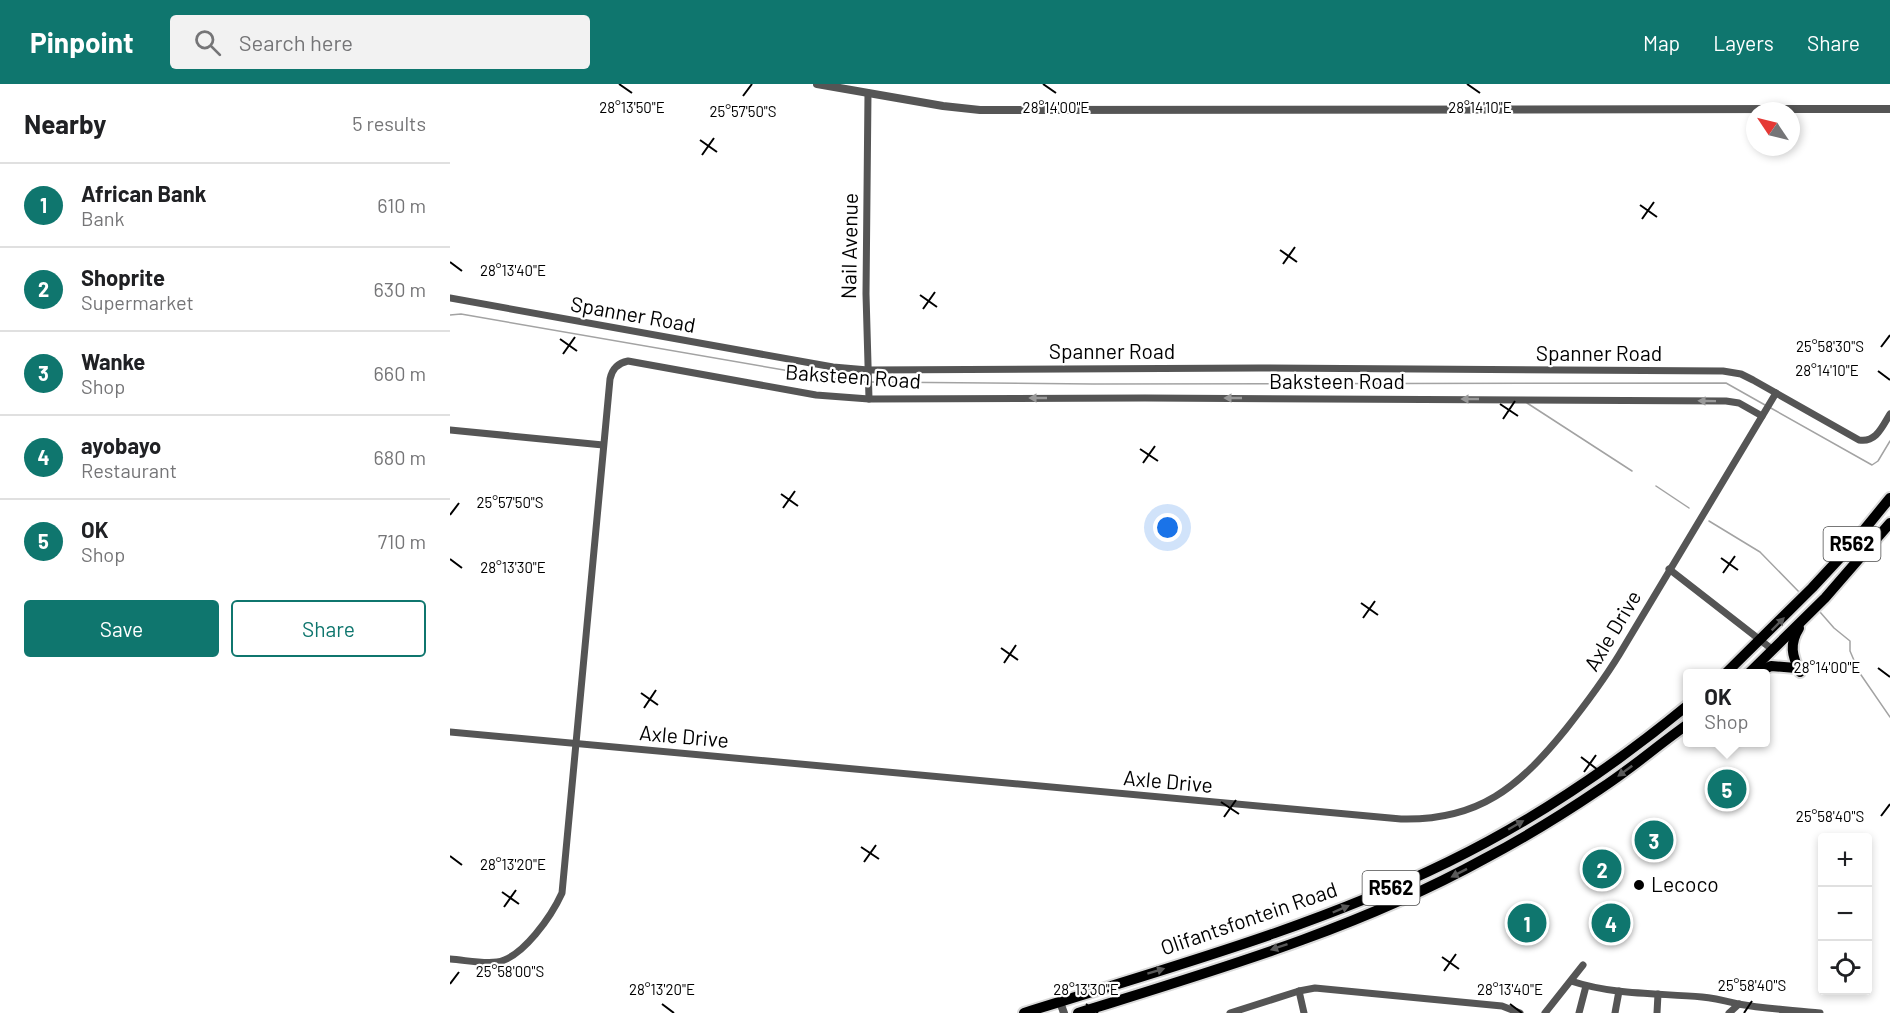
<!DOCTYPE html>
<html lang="en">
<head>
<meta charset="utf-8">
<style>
  :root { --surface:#fff; --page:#f2f2f2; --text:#202124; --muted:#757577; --line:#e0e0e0; --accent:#0f766e }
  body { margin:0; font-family:Barlow,sans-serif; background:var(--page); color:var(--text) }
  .controls { position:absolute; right:18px; bottom:18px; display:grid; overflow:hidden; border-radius:6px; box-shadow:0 3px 9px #0003 }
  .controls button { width:54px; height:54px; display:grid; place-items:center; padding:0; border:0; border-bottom:2px solid var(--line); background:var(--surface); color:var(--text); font:30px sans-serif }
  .compass { position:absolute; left:1296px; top:18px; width:54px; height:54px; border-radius:50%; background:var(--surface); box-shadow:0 3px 9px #0003; rotate:305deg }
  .you { position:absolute; left:718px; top:444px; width:21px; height:21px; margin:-15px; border:4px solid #fff; border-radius:50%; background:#1a73e8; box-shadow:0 0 0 9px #1a73e833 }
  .badge { display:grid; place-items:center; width:39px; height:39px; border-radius:50%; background:var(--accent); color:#fff; font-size:20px; font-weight:700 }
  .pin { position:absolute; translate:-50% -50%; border:3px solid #fff; box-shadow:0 2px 6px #0006 }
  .popup { position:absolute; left:1233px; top:585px; width:87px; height:78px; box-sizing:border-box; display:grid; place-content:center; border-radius:6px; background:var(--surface); filter:drop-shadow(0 2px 4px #0005); font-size:20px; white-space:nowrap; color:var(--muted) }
  .popup b { font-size:22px; color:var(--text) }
  .popup::after { content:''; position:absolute; left:50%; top:100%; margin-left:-12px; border:12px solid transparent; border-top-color:var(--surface) }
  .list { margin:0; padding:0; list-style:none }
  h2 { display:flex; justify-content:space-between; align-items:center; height:78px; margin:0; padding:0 24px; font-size:26px }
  h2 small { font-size:20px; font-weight:400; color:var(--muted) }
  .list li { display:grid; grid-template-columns:39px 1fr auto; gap:18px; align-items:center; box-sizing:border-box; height:84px; padding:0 24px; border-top:2px solid var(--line) }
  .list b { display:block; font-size:22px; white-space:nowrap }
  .list p { margin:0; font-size:20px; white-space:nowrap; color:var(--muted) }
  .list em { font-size:20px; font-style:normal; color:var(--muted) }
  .actions { display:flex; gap:12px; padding:18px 24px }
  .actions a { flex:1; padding:14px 0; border:2px solid var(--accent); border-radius:6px; text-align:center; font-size:21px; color:var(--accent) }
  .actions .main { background:var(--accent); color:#fff }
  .icon { flex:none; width:33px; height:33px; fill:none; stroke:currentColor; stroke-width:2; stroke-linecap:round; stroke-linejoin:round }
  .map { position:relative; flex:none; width:1440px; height:929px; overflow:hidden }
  header { display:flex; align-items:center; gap:36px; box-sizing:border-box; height:84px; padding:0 30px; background:var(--accent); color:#fff }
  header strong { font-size:28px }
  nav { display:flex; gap:33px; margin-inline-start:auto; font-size:21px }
  .search { width:420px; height:54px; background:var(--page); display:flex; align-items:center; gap:15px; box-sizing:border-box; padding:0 21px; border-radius:6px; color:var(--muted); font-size:22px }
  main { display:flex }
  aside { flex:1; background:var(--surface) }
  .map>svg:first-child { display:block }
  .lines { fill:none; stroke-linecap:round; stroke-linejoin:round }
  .stream { stroke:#a3a3a3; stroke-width:1.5 }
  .primary-casing { stroke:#dbdbdb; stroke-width:14 }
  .minor { stroke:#555; stroke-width:7 }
  .tertiary { stroke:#555; stroke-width:8 }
  .primary { stroke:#000; stroke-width:10 }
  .oneway { fill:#999 }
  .oneway2 { fill:#595959 }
  .ticks { fill:none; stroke:#000; stroke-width:2 }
  .poi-dot { fill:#000; stroke:#fff; stroke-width:2 }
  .labels { text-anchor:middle; stroke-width:4.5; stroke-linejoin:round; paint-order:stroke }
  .shield { fill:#fff; stroke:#4c4c4c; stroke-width:1.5 }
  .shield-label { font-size:20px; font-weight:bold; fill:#000 }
  .street-label { font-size:21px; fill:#000; stroke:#fff }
  .poi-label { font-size:21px; fill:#000; stroke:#fff; text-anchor:start }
  .ticks-label { font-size:15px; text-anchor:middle; fill:#000; stroke:#fff; stroke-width:4.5; stroke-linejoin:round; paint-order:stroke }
</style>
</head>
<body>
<header>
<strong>Pinpoint</strong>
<div class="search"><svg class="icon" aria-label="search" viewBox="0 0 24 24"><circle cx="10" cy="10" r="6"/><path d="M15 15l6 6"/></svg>Search here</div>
<nav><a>Map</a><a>Layers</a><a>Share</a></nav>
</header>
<main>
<aside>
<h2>Nearby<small>5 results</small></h2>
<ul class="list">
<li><span class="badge">1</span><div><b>African Bank</b><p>Bank</p></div><em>610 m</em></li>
<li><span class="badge">2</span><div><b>Shoprite</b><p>Supermarket</p></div><em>630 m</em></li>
<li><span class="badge">3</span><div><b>Wanke</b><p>Shop</p></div><em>660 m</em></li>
<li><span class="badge">4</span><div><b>ayobayo</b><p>Restaurant</p></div><em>680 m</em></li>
<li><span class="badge">5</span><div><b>OK</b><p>Shop</p></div><em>710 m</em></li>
</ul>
<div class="actions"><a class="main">Save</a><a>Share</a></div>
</aside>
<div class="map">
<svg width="1440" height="929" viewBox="0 0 1440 929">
  <rect width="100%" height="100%" fill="#fff"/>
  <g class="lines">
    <!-- stream -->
    <g class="stream">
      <path d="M0 231 11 230 392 296 415 298"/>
      <path d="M420 298 643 300 1276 299 1315 321"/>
      <path d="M1077 319 1182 387"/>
      <path d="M1319 323 1422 381 1428 377 1440 357"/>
      <path d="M1206 402 1239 424"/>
      <path d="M1259 437 1310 468 1351 510"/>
      <path d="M1370 528 1384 544 1400 557V567L1409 588 1440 633"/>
    </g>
    <defs>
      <g id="primary">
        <path d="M1349 544C1339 560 1342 572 1350 588"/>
        <path d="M1275 590 1362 504 1400 463 1440 414"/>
        <path d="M1298 590 1375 514 1440 439"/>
        <path d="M1304 590 1321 582 1346 584"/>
        <path d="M574 929C717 884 863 844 998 778 1084 736 1164 682 1238 621"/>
        <path d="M628 929C766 886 907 845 1034 775 1074 754 1113 730 1150 705 1181 685 1208 661 1238 640"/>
      </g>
    </defs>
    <!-- primary casing -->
    <use href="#primary" class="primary-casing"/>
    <!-- minor -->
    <g class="minor">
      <path d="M418 9 416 210 419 315"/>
      <path d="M0 214 383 283 418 286 809 284 1273 287 1291 290 1303 296 1409 356C1426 359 1432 343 1440 330"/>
      <path d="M0 346 153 361"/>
      <path d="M1219 485 1323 566"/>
      <path d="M0 648 951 735C1029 737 1069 703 1116 645 1135 621 1153 597 1169 571L1326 309"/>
      <path d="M0 875C15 876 32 880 47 878 73 874 102 831 112 809L160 295C162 285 168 279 178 277L366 311 419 315 695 314 1276 317 1289 319 1312 332"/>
      <path d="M1121 897C1163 911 1208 909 1252 913 1265 914 1276 917 1288 920 1315 925 1343 926 1370 929"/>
      <path d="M849 907 854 929"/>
      <path d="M780 929 849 907 865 904 1052 922 1070 929"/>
      <path d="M1095 929 1133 881"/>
      <path d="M1129 929 1136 902"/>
      <path d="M1165 929 1169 907"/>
      <path d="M1207 929 1208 910"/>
      <path d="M1279 929 1289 920"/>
    </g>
    <!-- tertiary -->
    <g class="tertiary">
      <path d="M367 0 493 22 530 26 1440 25"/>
      <path d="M610 918 614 929"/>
    </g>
    <!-- primary -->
    <use href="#primary" class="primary"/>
  </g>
  <!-- one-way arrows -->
  <defs><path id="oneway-solid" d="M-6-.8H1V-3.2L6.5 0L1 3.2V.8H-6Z" transform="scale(1.5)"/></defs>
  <g class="oneway">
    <use href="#oneway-solid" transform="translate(588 314) rotate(180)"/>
    <use href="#oneway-solid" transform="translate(783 314) rotate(-180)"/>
    <use href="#oneway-solid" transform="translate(1020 315) rotate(180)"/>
    <use href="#oneway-solid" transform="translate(1257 317) rotate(-179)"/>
  </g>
  <g class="oneway2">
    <use href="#oneway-solid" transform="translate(1328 540) rotate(-45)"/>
    <use href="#oneway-solid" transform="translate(1175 687) rotate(144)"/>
    <use href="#oneway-solid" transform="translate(1066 741) rotate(-30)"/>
    <use href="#oneway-solid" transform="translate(1009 789) rotate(153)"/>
    <use href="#oneway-solid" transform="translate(891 825) rotate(-23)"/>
    <use href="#oneway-solid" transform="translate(829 863) rotate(161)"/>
    <use href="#oneway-solid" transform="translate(706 887) rotate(-17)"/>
  </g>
  <!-- ticks -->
  <path class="ticks" d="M169 0 182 9M593 0 606 9M1017 0 1030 9M293 12 302 0M250 56 267 68M252 71 264 54M1190 121 1207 133M1192 135 1204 118M830 166 847 178M0 178 12 187M833 180 845 163M470 211 487 223M473 225 485 208M110 255 127 267M1431 263 1440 251M113 270 125 253M1428 287 1440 296M1050 320 1068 332M1053 335 1065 317M690 365 708 377M693 379 705 362M331 410 348 422M333 424 345 407M0 431 9 419M1271 474 1288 486M0 475 12 484M1273 489 1285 472M911 519 928 531M913 534 925 517M551 564 568 576M554 579 566 561M1428 584 1440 593M191 609 208 621M194 624 206 606M1131 673 1148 686M1134 688 1146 671M771 718 789 730M1431 732 1440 720M774 733 786 716M411 763 429 775M0 772 12 781M414 778 426 761M52 808 69 820M54 823 66 806M992 873 1009 885M994 887 1006 870M0 900 9 888M212 920 224 929M636 920 648 929M1060 920 1072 929M1294 929 1302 917"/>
  <!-- markers -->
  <circle class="poi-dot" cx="1189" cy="801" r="6"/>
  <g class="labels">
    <!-- shield labels -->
    <g class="shield">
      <rect x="1373.5" y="443" width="57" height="34" rx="4.5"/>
      <rect x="912.5" y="787" width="57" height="34" rx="4.5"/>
    </g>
    <g class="shield-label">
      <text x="1402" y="467">R562</text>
      <text x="941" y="811">R562</text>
    </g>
    <!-- street labels -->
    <g class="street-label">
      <text transform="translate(400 162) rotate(-89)" y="7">Nail Avenue</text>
      <text transform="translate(183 231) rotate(10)" y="7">Spanner Road</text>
      <text x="662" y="275">Spanner Road</text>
      <text x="1149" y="277">Spanner Road</text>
      <text transform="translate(403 293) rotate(4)" y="7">Baksteen Road</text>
      <text x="887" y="305">Baksteen Road</text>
      <text transform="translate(1163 547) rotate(-59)" y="7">Axle Drive</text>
      <text transform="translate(234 653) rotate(5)" y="7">Axle Drive</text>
      <text transform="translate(718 698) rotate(5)" y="7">Axle Drive</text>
      <text transform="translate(799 835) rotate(-19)" y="7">Olifantsfontein Road</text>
    </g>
    <!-- poi labels -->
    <g class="poi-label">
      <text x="1201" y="808">Lecoco</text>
    </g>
  </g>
  <g class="ticks-label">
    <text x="182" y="29">28°13'50"E</text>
    <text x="606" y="29">28°14'00"E</text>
    <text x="1030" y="29">28°14'10"E</text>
    <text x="293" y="33">25°57'50"S</text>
    <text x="63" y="192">28°13'40"E</text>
    <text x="1380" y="268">25°58'30"S</text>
    <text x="1377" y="292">28°14'10"E</text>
    <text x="60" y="424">25°57'50"S</text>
    <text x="63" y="489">28°13'30"E</text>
    <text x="1377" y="589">28°14'00"E</text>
    <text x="1380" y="738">25°58'40"S</text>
    <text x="63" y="786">28°13'20"E</text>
    <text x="60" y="893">25°58'00"S</text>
    <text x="1302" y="907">25°58'40"S</text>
    <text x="212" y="911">28°13'20"E</text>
    <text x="636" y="911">28°13'30"E</text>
    <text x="1060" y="911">28°13'40"E</text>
  </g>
</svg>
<div class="controls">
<button>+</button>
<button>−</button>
<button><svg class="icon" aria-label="locate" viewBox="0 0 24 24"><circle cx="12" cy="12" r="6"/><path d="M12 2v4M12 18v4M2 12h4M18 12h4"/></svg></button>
</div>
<svg class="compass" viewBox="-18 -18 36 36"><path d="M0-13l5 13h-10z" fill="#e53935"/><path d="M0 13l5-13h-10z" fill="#757577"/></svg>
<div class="you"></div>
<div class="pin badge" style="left:1077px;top:839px">1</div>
<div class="pin badge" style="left:1152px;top:785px">2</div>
<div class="pin badge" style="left:1204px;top:756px">3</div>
<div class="pin badge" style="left:1161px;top:839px">4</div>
<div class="pin badge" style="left:1277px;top:705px">5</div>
<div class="popup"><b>OK</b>Shop</div>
</div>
</main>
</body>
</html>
